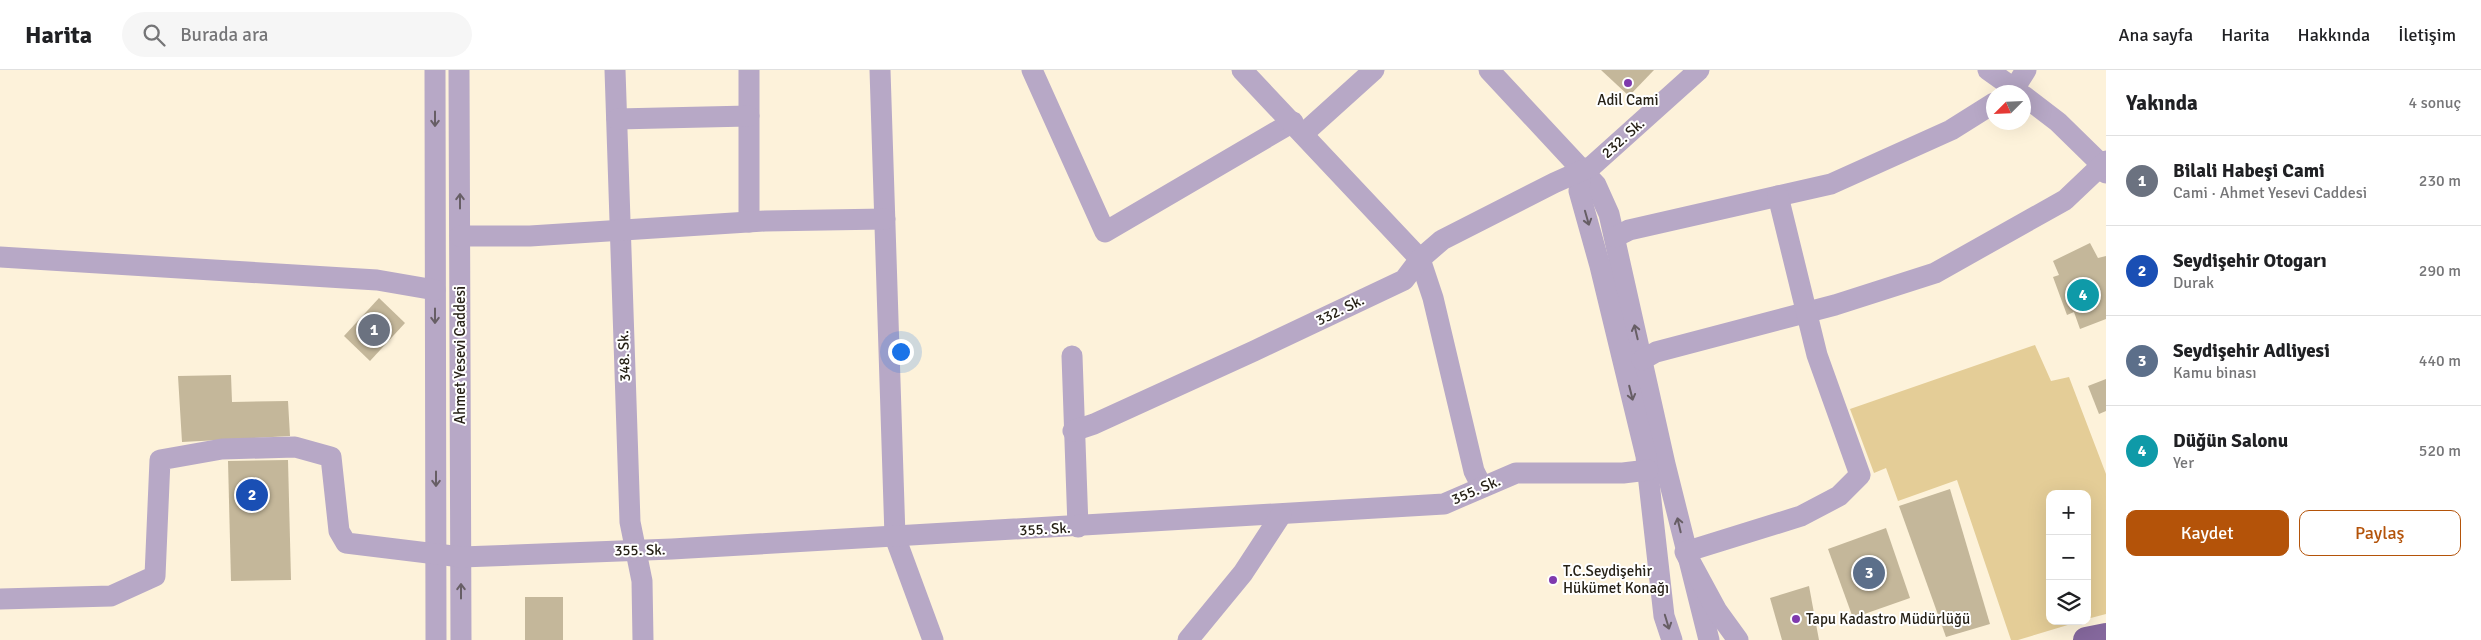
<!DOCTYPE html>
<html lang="tr">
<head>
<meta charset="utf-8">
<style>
  :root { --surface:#fff; --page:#f6f6f6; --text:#202124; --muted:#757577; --line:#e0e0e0; --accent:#b45309 }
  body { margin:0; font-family:Signika,sans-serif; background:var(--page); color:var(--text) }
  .controls { position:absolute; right:15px; bottom:15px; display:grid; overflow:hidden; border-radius:10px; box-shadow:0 5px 20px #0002 }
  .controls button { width:45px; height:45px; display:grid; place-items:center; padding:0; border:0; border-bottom:1px solid var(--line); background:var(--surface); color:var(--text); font:25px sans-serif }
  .compass { position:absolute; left:1986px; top:15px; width:45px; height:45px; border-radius:50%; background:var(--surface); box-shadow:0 5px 20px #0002; rotate:246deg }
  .you { position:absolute; left:900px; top:281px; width:18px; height:18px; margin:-12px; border:4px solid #fff; border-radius:50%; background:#1a73e8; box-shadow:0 0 0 8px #1a73e833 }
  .badge { display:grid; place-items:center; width:32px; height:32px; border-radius:50%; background:var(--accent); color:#fff; font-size:16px; font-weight:700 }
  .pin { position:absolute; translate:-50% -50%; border:2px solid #fff; box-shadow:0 1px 5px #0006 }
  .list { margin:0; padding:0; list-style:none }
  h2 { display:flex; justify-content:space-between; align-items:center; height:65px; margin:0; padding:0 20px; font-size:21px }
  h2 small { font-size:16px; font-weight:400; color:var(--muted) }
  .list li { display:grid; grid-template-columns:32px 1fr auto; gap:15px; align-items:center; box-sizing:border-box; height:90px; padding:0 20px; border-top:1px solid var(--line) }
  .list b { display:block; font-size:19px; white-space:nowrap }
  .list p { margin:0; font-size:16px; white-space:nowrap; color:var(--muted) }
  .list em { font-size:16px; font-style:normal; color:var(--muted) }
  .actions { display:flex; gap:10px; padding:15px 20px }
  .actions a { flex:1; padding:11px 0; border:1px solid var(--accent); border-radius:10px; text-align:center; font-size:18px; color:var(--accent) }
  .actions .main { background:var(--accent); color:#fff }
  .icon { flex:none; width:28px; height:28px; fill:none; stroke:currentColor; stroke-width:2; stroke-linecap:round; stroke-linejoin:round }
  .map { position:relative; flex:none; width:2106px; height:570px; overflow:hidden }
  header { display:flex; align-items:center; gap:30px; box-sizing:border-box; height:70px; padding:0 25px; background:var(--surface); border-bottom:1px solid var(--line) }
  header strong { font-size:24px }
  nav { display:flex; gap:28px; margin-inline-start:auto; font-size:18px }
  .search { width:350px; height:45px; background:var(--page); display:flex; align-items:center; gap:12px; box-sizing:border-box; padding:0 18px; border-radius:28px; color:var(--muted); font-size:19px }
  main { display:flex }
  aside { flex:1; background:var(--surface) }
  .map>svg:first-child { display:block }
  .green { fill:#e4cd97 }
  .building { fill:#c4b79a }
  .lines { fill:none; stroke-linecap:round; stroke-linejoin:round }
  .minor { stroke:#b7a8c6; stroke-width:21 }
  .major { stroke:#85689d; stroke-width:26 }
  .oneway { stroke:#675e65 }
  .poi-dot { fill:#7f3aae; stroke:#fff; stroke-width:2 }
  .labels { text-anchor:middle; stroke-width:4; stroke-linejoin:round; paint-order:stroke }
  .poi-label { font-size:15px; fill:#262116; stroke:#fff; text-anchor:start }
  .street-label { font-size:15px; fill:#262116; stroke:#fff }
</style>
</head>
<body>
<header>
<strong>Harita</strong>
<div class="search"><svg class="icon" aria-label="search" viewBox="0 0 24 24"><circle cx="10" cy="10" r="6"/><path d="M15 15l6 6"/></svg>Burada ara</div>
<nav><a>Ana sayfa</a><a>Harita</a><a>Hakkında</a><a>İletişim</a></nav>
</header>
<main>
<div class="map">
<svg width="2106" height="570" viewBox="0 0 2106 570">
  <rect width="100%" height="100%" fill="#fdf2da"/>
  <!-- green -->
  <path class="green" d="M2035 275 2051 311 2069 307 2106 404V544L2087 549V424H2050V551H2081L2018 570H2011L1957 410 1898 431 1886 398 1874 403 1850 339Z"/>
  <!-- building -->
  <g class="building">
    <path d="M1601 0H1654L1629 26Z"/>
    <path d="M2090 173 2098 188 2106 186V249L2080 259 2074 242 2067 245 2053 207 2059 205 2053 191Z"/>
    <path d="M379 228 405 253 370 291 344 266Z"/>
    <path d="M231 305 232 332 288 331 290 366 182 372 178 306Z"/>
    <path d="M2106 309V341L2099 344 2088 316Z"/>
    <path d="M288 390 291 510 231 511 228 391Z"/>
    <path d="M1950 419 1990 554 1946 567 1899 436Z"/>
    <path d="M1886 458 1910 528 1853 548 1828 479Z"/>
    <path d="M1809 516 1819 570H1782L1770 528Z"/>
    <rect x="525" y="527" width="38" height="43"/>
  </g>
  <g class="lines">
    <!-- minor -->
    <g class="minor">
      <path d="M435 0 436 570"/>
      <path d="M459 0 461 570"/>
      <path d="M615 0 630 452 642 511 643 570"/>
      <path d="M749 0V152"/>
      <path d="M880 0 895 467 933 570"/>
      <path d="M1032 0 1105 162 1293 52"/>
      <path d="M1242 0 1420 189 1433 228 1474 401 1482 417"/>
      <path d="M1489 0 1596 115 1609 144 1665 394 1709 570"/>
      <path d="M1988 0 2019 22"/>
      <path d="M2009 22 2014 19 2026 0"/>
      <path d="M2024 26 2058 52 2103 96 2106 103"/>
      <path d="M617 49 749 46"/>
      <path d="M1303 64 1374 0"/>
      <path d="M1581 101 1579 121 1600 196 1646 386 1664 546 1672 570"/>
      <path d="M460 166H530L765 151 885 149"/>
      <path d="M1615 167 1629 160 1831 114 1951 60 1994 33"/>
      <path d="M0 187 377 210 435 220"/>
      <path d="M1072 286 1078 457"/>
      <path d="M1642 290 1656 282 1835 235 1935 203 2065 130 2106 91"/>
      <path d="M1073 361 1094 354 1254 281 1404 210 1420 189 1442 170 1554 113 1592 96 1699 0"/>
      <path d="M0 529 111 526 155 506 160 390 222 379 295 377 331 387 339 461 346 473 461 487 672 479 1444 434 1516 403H1623L1648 400"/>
      <path d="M1188 570 1243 503 1281 445"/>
      <path d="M1738 570 1717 541 1685 482 1801 446 1839 426 1860 405 1817 285 1778 126"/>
    </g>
    <!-- major -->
    <path class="major" d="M2086 570 2106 566"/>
  </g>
  <!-- one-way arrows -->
  <defs><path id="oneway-shaft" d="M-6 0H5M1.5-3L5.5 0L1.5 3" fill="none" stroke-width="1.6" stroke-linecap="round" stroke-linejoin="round" transform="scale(1.25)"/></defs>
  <g class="oneway">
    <use href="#oneway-shaft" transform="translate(435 49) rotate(90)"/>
    <use href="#oneway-shaft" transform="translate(460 131) rotate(-90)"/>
    <use href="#oneway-shaft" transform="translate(1587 148) rotate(74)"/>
    <use href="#oneway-shaft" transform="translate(435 246) rotate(90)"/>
    <use href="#oneway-shaft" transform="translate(1636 262) rotate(-103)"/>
    <use href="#oneway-shaft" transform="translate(1631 323) rotate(76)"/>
    <use href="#oneway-shaft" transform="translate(436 409) rotate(90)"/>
    <use href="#oneway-shaft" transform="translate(1679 455) rotate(-103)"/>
    <use href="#oneway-shaft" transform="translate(461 521) rotate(-90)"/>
    <use href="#oneway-shaft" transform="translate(1667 552) rotate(73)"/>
  </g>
  <!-- markers -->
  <g class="poi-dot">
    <circle cx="1628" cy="13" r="5"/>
    <circle cx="1553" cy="510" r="5"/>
    <circle cx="1796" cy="549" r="5"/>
  </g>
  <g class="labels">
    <!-- poi labels -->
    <g class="poi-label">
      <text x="1628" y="35" text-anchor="middle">Adil Cami</text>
      <text x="1563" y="506">T.C.Seydişehir<tspan x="1563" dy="17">Hükümet Konağı</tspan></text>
      <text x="1806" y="554">Tapu Kadastro Müdürlüğü</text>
    </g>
    <!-- street labels -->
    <g class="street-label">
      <text transform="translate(1623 68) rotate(-42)" y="5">232. Sk.</text>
      <text transform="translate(1340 240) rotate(-26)" y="5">332. Sk.</text>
      <text transform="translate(460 285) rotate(-90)" y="5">Ahmet Yesevi Caddesi</text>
      <text transform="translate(624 286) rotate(-92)" y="5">348. Sk.</text>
      <text transform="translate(1476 420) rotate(-23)" y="5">355. Sk.</text>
      <text transform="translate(1045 459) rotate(-3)" y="5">355. Sk.</text>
      <text transform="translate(640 480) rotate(-1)" y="5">355. Sk.</text>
    </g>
  </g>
</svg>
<div class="controls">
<button>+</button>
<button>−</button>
<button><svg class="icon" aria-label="layers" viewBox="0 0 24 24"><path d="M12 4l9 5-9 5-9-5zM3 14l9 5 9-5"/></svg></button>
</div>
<svg class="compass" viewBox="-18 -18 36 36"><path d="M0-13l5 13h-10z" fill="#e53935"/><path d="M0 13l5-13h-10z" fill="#757577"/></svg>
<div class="you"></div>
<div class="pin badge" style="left:374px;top:260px;background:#6b7280">1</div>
<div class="pin badge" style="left:252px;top:425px;background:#1a4fb4">2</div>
<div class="pin badge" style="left:1869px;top:503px;background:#5c6f8a">3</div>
<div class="pin badge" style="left:2083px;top:225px;background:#0f9aa8">4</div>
</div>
<aside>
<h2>Yakında<small>4 sonuç</small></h2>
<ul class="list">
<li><span class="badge" style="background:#6b7280">1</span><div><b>Bilali Habeşi Cami</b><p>Cami · Ahmet Yesevi Caddesi</p></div><em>230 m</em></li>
<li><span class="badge" style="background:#1a4fb4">2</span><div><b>Seydişehir Otogarı</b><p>Durak</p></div><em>290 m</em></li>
<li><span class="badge" style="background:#5c6f8a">3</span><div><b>Seydişehir Adliyesi</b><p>Kamu binası</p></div><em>440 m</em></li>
<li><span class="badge" style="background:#0f9aa8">4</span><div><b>Düğün Salonu</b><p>Yer</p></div><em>520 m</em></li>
</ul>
<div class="actions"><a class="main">Kaydet</a><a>Paylaş</a></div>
</aside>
</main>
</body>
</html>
